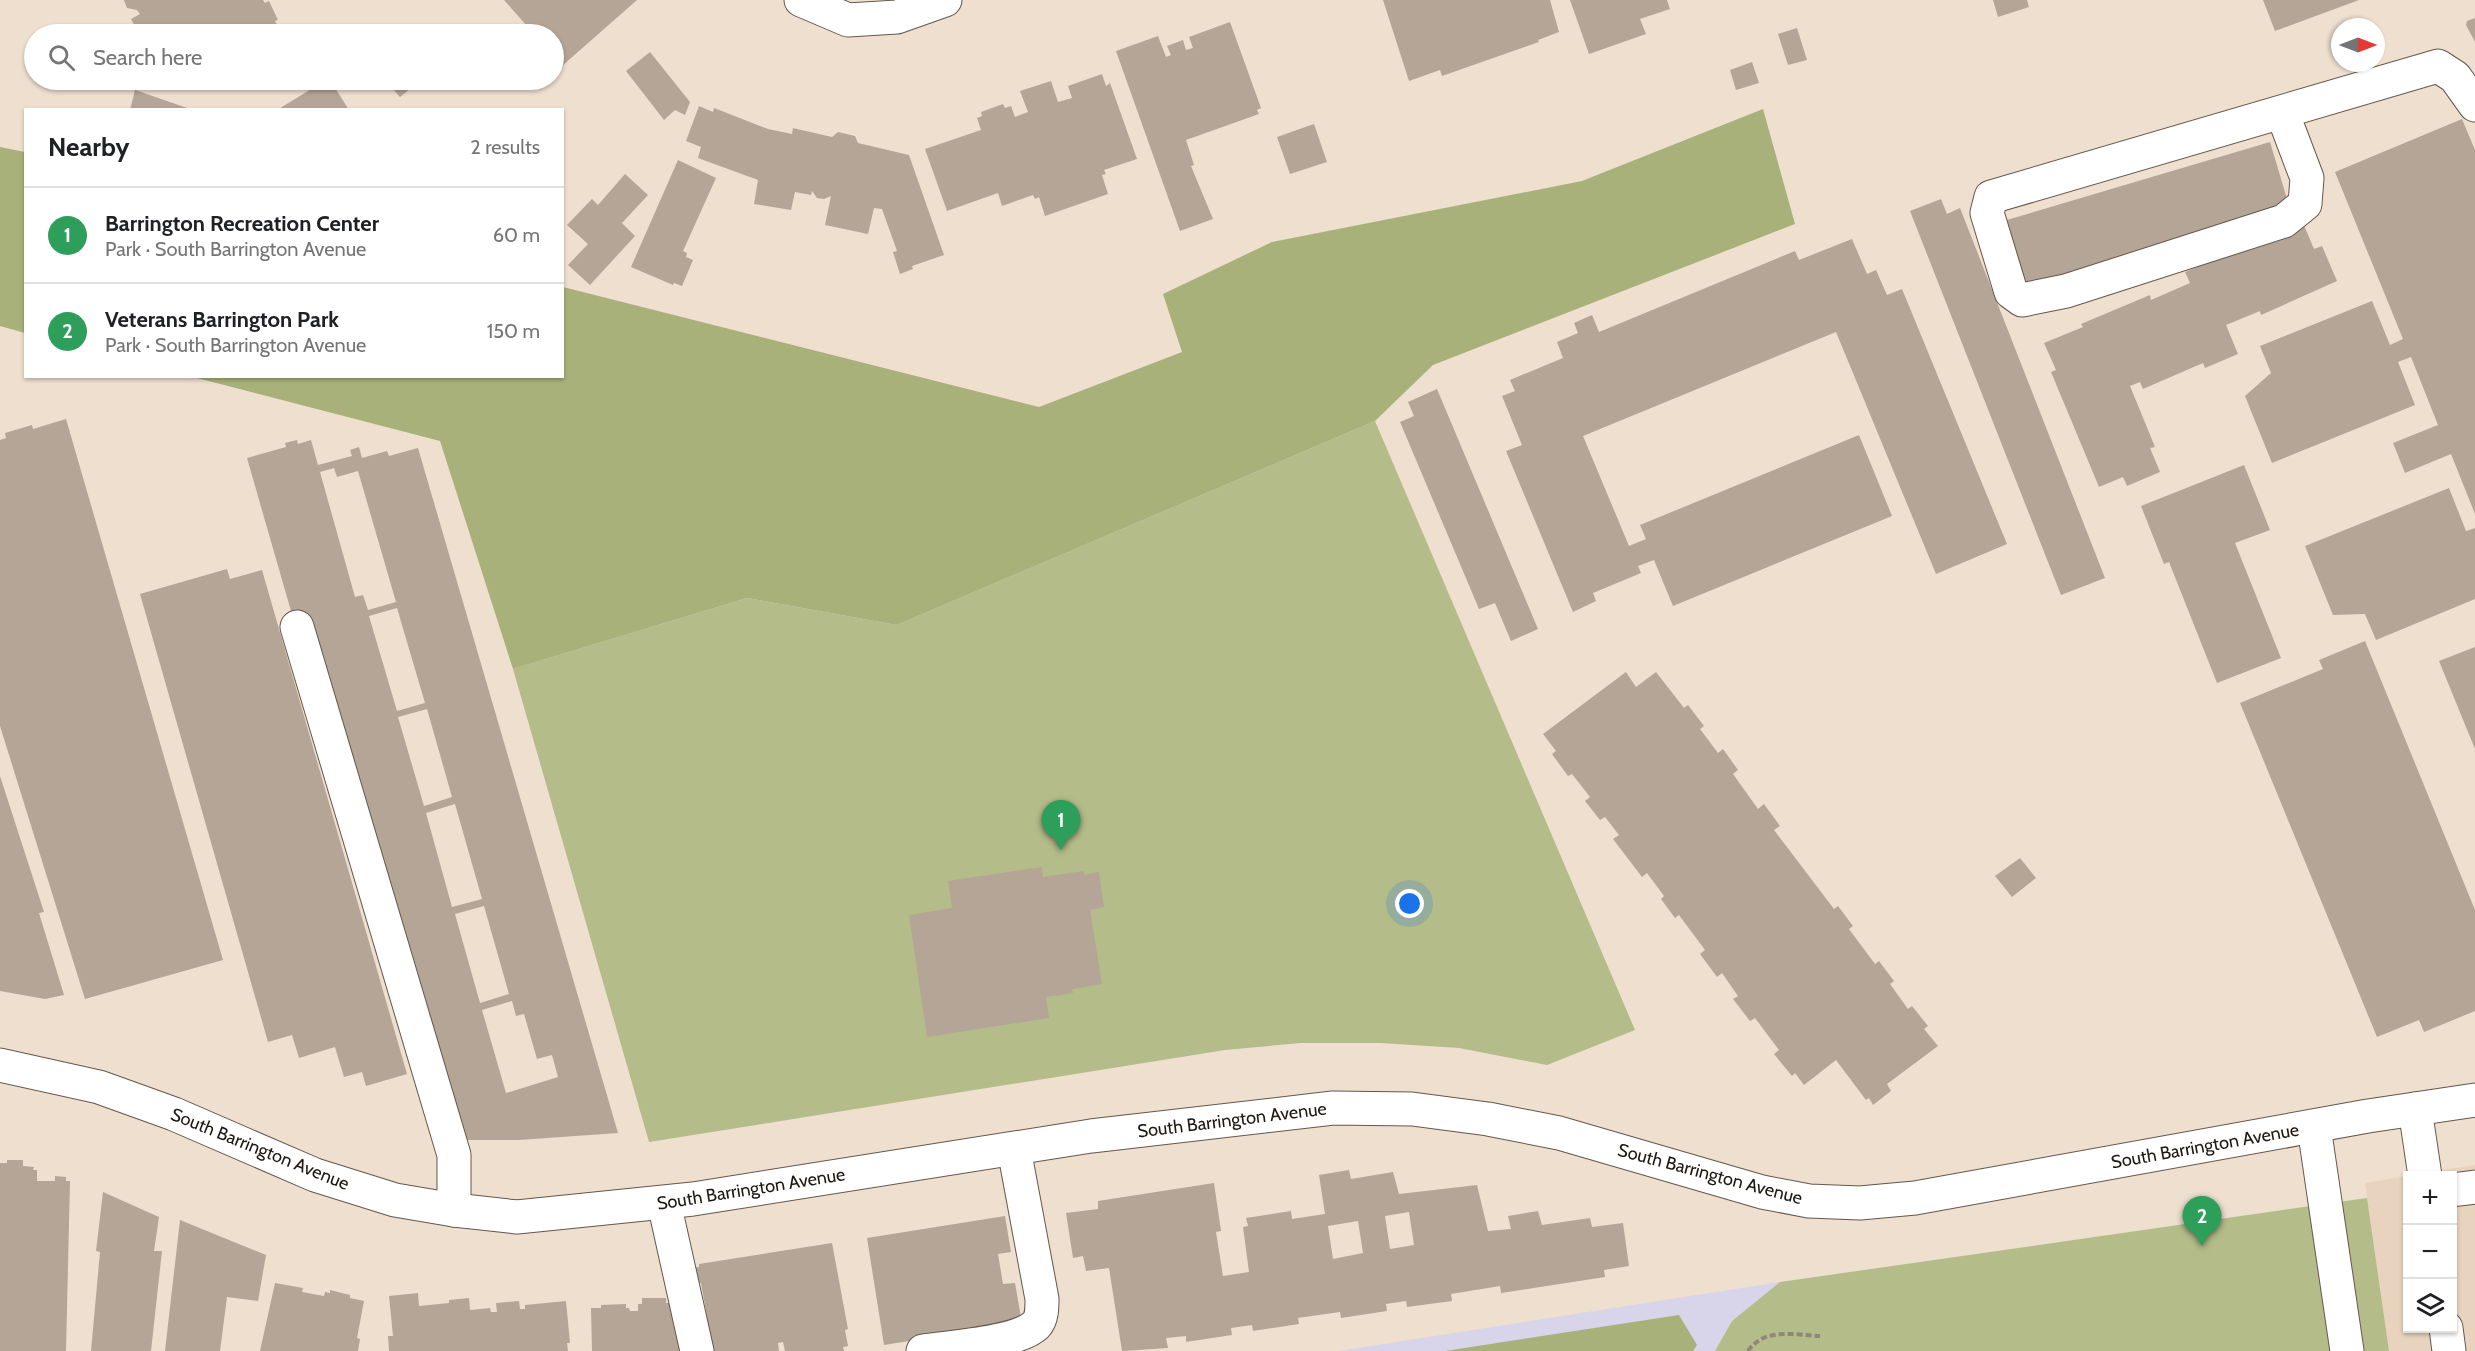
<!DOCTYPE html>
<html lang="en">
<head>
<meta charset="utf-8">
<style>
  :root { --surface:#fff; --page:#f2f2f2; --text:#202124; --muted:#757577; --line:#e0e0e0; --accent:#2563eb }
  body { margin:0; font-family:Cabin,sans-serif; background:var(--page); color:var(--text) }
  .controls { position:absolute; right:18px; bottom:18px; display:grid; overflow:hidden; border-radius:0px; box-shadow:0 2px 4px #0004 }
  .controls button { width:54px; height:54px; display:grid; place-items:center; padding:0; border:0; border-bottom:2px solid var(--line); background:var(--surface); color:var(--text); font:30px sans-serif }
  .compass { position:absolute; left:2331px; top:18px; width:54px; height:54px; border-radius:50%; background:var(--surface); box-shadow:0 2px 4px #0004; rotate:90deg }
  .you { position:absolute; left:1410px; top:904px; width:21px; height:21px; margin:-15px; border:4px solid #fff; border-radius:50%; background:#1a73e8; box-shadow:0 0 0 9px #1a73e833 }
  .badge { display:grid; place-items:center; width:39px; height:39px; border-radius:50%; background:var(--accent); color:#fff; font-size:20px; font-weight:700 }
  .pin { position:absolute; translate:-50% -50px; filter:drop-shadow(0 2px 3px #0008) }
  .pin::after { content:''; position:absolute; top:32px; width:21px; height:18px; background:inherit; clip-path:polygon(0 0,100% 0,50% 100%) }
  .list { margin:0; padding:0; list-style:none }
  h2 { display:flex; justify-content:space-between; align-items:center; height:78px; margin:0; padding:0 24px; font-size:26px }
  h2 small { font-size:20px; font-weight:400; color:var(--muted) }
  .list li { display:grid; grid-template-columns:39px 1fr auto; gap:18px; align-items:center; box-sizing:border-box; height:96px; padding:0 24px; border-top:2px solid var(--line) }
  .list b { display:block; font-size:22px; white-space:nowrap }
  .list p { margin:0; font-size:20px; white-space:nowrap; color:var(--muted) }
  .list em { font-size:20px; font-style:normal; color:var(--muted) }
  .icon { flex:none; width:33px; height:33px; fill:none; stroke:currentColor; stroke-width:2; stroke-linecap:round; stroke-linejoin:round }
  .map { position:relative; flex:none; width:2475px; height:1351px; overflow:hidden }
  .search { position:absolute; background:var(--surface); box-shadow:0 2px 4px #0004; left:24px; top:24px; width:540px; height:66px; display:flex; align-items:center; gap:15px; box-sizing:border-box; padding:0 21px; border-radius:33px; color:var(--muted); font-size:22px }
  .panel { position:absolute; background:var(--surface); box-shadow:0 2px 4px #0004; left:24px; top:108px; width:540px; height:270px; border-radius:0px }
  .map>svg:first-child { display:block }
  .built { fill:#e8d3be }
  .medical { fill:#d8d4ea }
  .green { fill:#b4bc8a }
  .forest { fill:#a9b17a }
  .building { fill:#b4a596; fill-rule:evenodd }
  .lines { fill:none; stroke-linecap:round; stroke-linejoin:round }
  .minor-casing { stroke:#64574a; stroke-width:35 }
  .path { stroke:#91867b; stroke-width:4; stroke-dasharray:6 3; stroke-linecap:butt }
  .minor { stroke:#fff; stroke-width:33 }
  .labels { text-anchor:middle; stroke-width:4.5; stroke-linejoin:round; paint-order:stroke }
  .street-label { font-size:18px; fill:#1d1812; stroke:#fff }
</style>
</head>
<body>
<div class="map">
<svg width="2475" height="1351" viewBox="0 0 2475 1351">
  <rect width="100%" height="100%" fill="#eedfcf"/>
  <!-- built -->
  <path class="built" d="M2475 1165V1351H2389L2365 1183 2407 1176 2408 1328H2452V1176L2409 1175Z"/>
  <!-- medical -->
  <path class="medical" d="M1780 1282 1732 1321 1715 1351H1339Z"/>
  <!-- green -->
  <g class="green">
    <path d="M1375 421 1635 1030 1547 1065 1459 1048 1381 1043H1301L1225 1050 649 1142 513 669 747 598 897 625Z"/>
    <path d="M2367 1198 2389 1351H1715L1732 1321 1780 1282Z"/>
  </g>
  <!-- forest -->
  <g class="forest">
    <path d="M1763 109 1795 224 1433 365 1375 421 897 625 747 598 513 669 440 441 193 377 562 376 563 287 1039 407 1182 352 1163 294 1272 242 1582 181Z"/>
    <path d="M0 147 25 152V333L0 326Z"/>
    <path d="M1679 1315 1697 1345 1693 1351H1445Z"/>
  </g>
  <!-- building -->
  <g class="building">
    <path d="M124 0H263L265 3 269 1 278 20 275 21 281 34H139L131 19 140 14 137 10 127 8Z"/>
    <path d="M504 0H637L554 73V34H534Z"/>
    <path d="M1383 0H1550L1559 32 1538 40 1539 42 1442 76 1440 70 1409 81Z"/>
    <path d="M1570 0H1667L1670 9 1640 19 1646 34 1589 54Z"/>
    <path d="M1993 0H2027L2029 7 1998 17Z"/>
    <path d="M2263 0H2359L2275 31Z"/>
    <path d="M2475 18V42L2466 25 2467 21Z"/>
    <path d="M1230 22 1261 108 1257 110 1259 114 1186 140 1194 165 1191 166 1213 219 1180 231 1116 51 1158 36 1166 57 1171 55 1167 46 1183 40 1186 50 1193 48 1189 37Z"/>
    <path d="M1797 28 1807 60 1788 65 1778 34Z"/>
    <path d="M650 52 690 102 685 115 675 110 664 120 626 71Z"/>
    <path d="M1752 62 1759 83 1736 90 1730 70Z"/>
    <path d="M1102 74 1106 86 1110 83 1137 159 1104 170 1106 174 1102 175 1108 194 1045 216 1039 197 1035 199 1033 195 1002 206 998 193 947 211 925 149 981 130 977 118 982 116 981 112 1003 104 1005 108 1011 106 1015 117 1028 112 1020 91 1051 81 1058 102 1072 98 1068 86Z"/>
    <path d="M163 80H202L198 89 184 84V87Z"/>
    <path d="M326 80H330L349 110H277Z"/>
    <path d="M385 80H421L400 97Z"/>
    <path d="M135 90 190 109V110H130Z"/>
    <path d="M699 106 713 112 714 108 768 129 792 134 793 128 832 137 838 132 855 136 858 143 909 155 944 255 912 266 913 269 900 274 893 252 897 251 882 209 874 208 868 234 825 225 831 196 824 199 817 198 812 191 811 195 795 192 791 210 754 204 758 180 698 158 701 147 686 141Z"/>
    <path d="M2462 119 2475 150V514L2451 454 2405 473 2393 443 2438 425 2411 357 2398 362 2415 405 2272 463 2245 396 2271 373 2260 346 2372 301 2390 345 2403 339 2335 172Z"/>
    <path d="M1314 124 1327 162 1290 174 1277 137Z"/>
    <path d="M2270 142 2290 209 2019 289 2000 222Z"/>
    <path d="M678 160 716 178 683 251 687 253 686 257 693 260 682 286 674 283 673 285 631 267Z"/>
    <path d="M625 174 648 195 622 223 635 236 590 285 568 265 588 244 567 225 592 199 598 205Z"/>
    <path d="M1941 199 1947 214 1960 208 2105 578 2061 595 1910 211Z"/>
    <path d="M2303 223 2314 249 2322 246 2337 281 2261 315 2260 311 2226 325 2238 354 2205 368 2203 363 2143 389 2140 382 2130 386 2155 447 2150 448 2160 472 2127 486 2123 477 2099 487 2051 372 2056 370 2044 343 2083 327 2081 324 2150 295 2151 300 2190 283 2185 272Z"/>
    <path d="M1852 239 1867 274 1876 270 1887 295 1902 289 2007 544 1936 574 1836 332 1583 436 1629 546 1646 539 1640 525 1859 435 1892 516 1673 606 1654 560 1638 566 1641 573 1593 593 1596 601 1573 612 1506 451 1522 445 1502 396 1515 391 1510 380 1563 358 1557 342 1578 333 1574 323 1592 315 1599 332 1795 251 1799 260Z"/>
    <path d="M1437 389 1538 629 1511 641 1495 603 1479 609 1400 422 1414 416 1408 402Z"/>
    <path d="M66 419 223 960 85 999 0 726V440L6 438 5 433 32 425 33 429Z"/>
    <path d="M297 440 298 444 311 440 318 465 352 456 350 450 359 447 362 458 387 451 389 456 418 448 618 1133 519 1140H461L293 618 247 458 286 447 285 443ZM334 468 337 477 358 471 396 602 368 610 363 595 355 597 320 472ZM397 608 425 703 397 711 369 616ZM427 709 452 797 424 806 398 717ZM455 804 482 899 452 907 426 813ZM484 906 509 994 480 1003 455 914ZM512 1001 516 1016 524 1014 537 1059 552 1055 558 1077 506 1093 482 1010Z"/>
    <path d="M2244 465 2270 530 2235 543 2281 658 2217 683 2169 562 2164 564 2141 506Z"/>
    <path d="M2449 488 2466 531 2475 528V599L2376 640 2365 614 2333 615 2305 546Z"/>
    <path d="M227 569 230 579 262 570 407 1074 366 1086 362 1072 344 1077 335 1047 299 1058 292 1035 268 1042 140 594Z"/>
    <path d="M2365 641 2475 910V1011L2424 1032 2419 1020 2377 1037 2240 703 2323 669 2319 660Z"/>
    <path d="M2475 647V749L2439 661Z"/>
    <path d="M1626 672 1636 687 1656 672 1684 708 1688 705 1704 726 1700 729 1718 753 1723 749 1738 770 1733 774 1758 809 1764 804 1780 826 1774 830 1834 909 1838 906 1853 926 1849 929 1875 964 1879 961 1894 981 1890 984 1908 1009 1912 1006 1928 1026 1924 1029 1938 1046 1887 1084 1891 1091 1873 1105 1869 1098 1866 1100 1836 1060 1804 1085 1795 1073 1792 1076 1774 1054 1779 1050 1755 1018 1750 1021 1733 999 1738 996 1722 973 1717 977 1700 954 1705 950 1679 915 1675 918 1661 899 1664 896 1647 873 1642 877 1613 839 1619 835 1605 817 1600 820 1585 801 1590 797 1572 774 1568 776 1552 754 1556 751 1543 734Z"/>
    <path d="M0 776 44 912 39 913 64 995 45 999 0 991Z"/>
    <path d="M2020 858 2036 878 2012 897 1995 876Z"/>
    <path d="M1042 867 1043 877 1084 871V875L1099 872 1104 907 1090 910 1102 984 1072 989 1073 993 1046 997 1049 1018 927 1037 909 915 952 908 948 881Z"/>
    <path d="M7 1160H23V1166L34 1167 33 1170H37V1181H55V1176L66 1177V1181H70L66 1351H0V1163H7Z"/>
    <path d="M1349 1170 1351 1179 1393 1172 1399 1194 1477 1185 1488 1231 1511 1229 1508 1216 1538 1211 1542 1225 1590 1218 1592 1227 1623 1223 1629 1266 1604 1270 1605 1277 1501 1293 1500 1286 1451 1294 1452 1301 1407 1307 1406 1301 1386 1304 1387 1311 1341 1318 1340 1312 1298 1318 1299 1324 1253 1331 1252 1325 1231 1328 1232 1335 1186 1342V1336L1166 1338 1168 1348 1122 1351 1109 1268 1086 1271 1083 1256 1073 1258 1066 1213 1098 1209V1201L1214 1183 1221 1231 1216 1232 1223 1276 1249 1272 1243 1227 1248 1226 1246 1218 1291 1211 1292 1219 1325 1214 1319 1175ZM1409 1212 1414 1245 1390 1249 1385 1216ZM1358 1221 1363 1253 1333 1259 1328 1226Z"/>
    <path d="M103 1192 159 1217 154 1251H162L151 1351H91L100 1252 96 1251Z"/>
    <path d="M1005 1216 1011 1252 998 1254 1003 1284 1015 1283 1022 1323 884 1345 867 1238Z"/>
    <path d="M180 1220 266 1255 258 1301 227 1297 220 1351H165Z"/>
    <path d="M832 1243 848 1329 845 1330 848 1346 843 1347 844 1351H785L783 1342 778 1343 779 1351H713L701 1283 694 1284 691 1268 699 1267V1264Z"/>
    <path d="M275 1283 303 1288 302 1292 324 1296 325 1292 330 1293V1290L350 1295V1298L364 1301 357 1338 360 1339 358 1351H260Z"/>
    <path d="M418 1293 419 1306 449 1303V1300L469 1298 470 1310 490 1308 491 1312H497L496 1303 519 1301 520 1309H525V1305L566 1301 570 1343H567L568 1351H389L388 1336H393L389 1296Z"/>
    <path d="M642 1298H666V1303H673L685 1351H592L591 1308H601V1305L626 1304V1308H629L630 1311H638V1304H642Z"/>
  </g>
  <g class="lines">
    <defs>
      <g id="minor">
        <path d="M801 0 848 20 897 17 945 0"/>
        <path d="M2282 112 2307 178 2305 204 2284 221 2066 291 2022 300 2011 292 1987 213 1991 197 2438 66 2455 77 2475 105"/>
        <path d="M297 627 454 1155V1210"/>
        <path d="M0 1065 99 1087 174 1114 315 1175 395 1200 454 1210 517 1217 693 1199 1091 1136 1333 1108 1412 1109 1488 1119 1559 1133 1762 1192 1809 1201 1860 1203 1915 1198 2368 1116 2475 1100"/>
        <path d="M2415 1109 2425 1176"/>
        <path d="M2314 1127 2347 1351"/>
        <path d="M2452 1190 2475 1187"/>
        <path d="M664 1203 697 1351"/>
        <path d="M2446 1328 2449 1351"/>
        <path d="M923 1351C950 1347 1017 1343 1036 1325 1042 1319 1042 1307 1042 1299L1014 1149"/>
      </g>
    </defs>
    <!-- minor casing -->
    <use href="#minor" class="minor-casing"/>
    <!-- path -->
    <path class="path" d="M1748 1351C1765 1327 1794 1335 1820 1336"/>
    <!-- minor -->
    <use href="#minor" class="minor"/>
  </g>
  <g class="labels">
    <!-- street labels -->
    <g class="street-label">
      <text transform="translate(1232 1120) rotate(-7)" y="6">South Barrington Avenue</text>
      <text transform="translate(2205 1146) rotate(-10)" y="6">South Barrington Avenue</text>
      <text transform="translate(260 1149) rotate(22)" y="6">South Barrington Avenue</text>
      <text transform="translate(1710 1174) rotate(15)" y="6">South Barrington Avenue</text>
      <text transform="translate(751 1189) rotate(-9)" y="6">South Barrington Avenue</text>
    </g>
  </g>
</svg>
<div class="controls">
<button>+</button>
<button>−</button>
<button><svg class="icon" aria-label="layers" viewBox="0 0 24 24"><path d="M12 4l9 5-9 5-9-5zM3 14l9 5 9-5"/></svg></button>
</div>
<svg class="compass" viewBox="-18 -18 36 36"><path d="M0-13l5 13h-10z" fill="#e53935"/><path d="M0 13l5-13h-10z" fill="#757577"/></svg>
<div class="you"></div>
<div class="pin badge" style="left:1061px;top:850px;background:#2e9e5b">1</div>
<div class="pin badge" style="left:2202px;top:1246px;background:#2e9e5b">2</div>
<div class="search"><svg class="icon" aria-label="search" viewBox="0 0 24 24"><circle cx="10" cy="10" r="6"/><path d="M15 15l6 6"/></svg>Search here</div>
<section class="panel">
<h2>Nearby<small>2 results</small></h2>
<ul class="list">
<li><span class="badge" style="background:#2e9e5b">1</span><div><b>Barrington Recreation Center</b><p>Park · South Barrington Avenue</p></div><em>60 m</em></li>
<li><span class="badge" style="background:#2e9e5b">2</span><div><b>Veterans Barrington Park</b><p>Park · South Barrington Avenue</p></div><em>150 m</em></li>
</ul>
</section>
</div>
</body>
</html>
